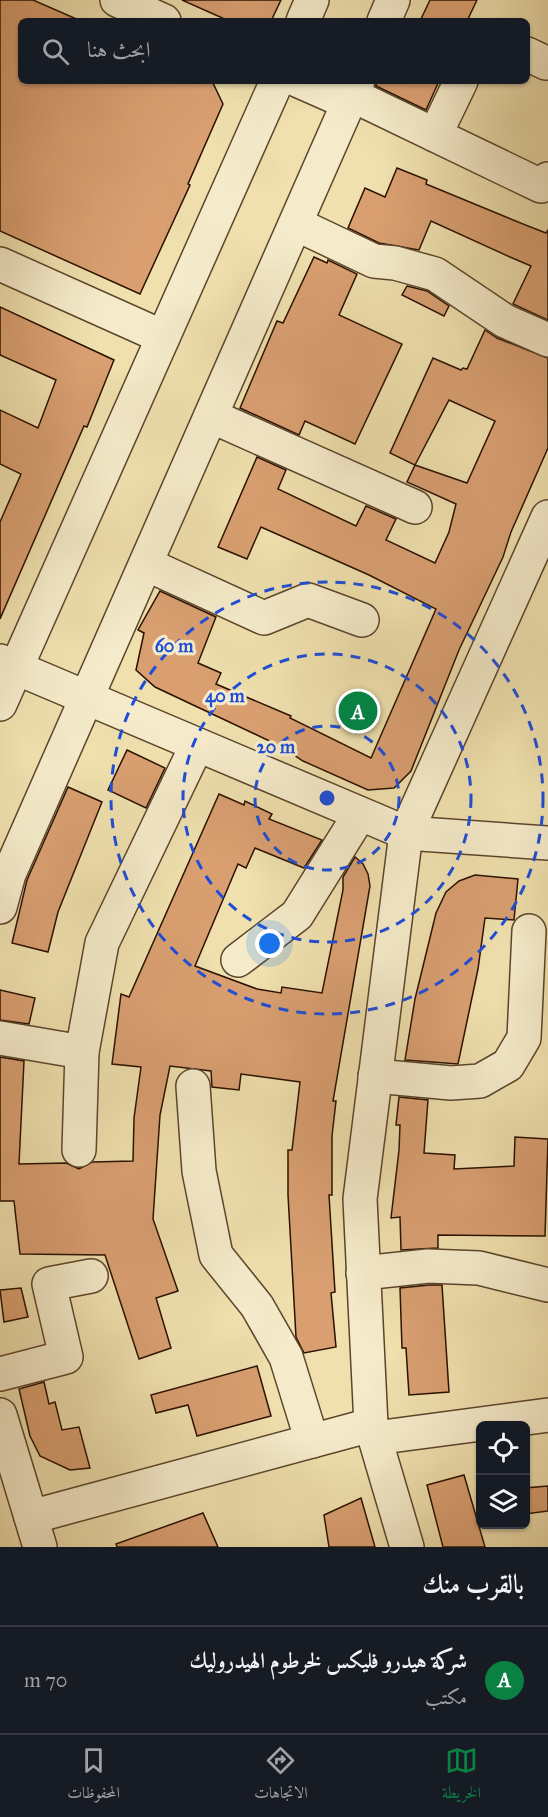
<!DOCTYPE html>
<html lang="ar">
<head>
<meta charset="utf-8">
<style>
  :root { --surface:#171b24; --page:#242831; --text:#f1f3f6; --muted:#9ea1a6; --line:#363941; --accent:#0b8043 }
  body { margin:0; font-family:"IM FELL Great Primer",Amiri,serif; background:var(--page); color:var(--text); direction:rtl }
  .controls { position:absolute; right:18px; bottom:18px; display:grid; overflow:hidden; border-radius:9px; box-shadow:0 2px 4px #0004 }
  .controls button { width:54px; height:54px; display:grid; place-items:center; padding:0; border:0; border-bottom:2px solid var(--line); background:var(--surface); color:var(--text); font:30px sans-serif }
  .you { position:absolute; left:270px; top:944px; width:21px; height:21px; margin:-15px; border:4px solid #fff; border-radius:50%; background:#1a73e8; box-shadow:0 0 0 9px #1a73e833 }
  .badge { display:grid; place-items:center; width:39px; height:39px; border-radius:50%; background:var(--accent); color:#fff; font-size:20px; font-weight:700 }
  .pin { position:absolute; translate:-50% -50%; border:3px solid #fff; box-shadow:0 2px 6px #0006 }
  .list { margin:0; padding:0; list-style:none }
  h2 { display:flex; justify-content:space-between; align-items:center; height:78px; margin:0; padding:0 24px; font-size:26px }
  h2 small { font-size:20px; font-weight:400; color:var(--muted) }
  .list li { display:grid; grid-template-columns:39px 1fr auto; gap:18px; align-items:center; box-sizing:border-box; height:108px; padding:0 24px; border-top:2px solid var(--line) }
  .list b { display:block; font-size:22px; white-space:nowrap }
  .list p { margin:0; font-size:20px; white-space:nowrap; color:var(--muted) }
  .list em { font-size:20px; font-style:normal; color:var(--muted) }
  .icon { flex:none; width:33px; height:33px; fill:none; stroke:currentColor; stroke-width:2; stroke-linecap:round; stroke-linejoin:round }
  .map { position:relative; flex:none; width:548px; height:1547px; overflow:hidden; direction:ltr }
  .search { position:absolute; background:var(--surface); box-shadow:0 2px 4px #0004; left:18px; right:18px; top:18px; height:66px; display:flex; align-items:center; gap:15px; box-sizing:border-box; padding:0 21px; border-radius:9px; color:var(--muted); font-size:22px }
  .sheet { height:186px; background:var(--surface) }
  nav { display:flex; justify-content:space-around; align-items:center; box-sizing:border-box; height:84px; border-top:2px solid var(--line); background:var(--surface); font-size:16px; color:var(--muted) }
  nav a { display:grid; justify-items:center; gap:3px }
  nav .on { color:var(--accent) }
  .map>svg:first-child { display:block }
  .building { fill:#d99f71; stroke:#2a1100; stroke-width:1.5; fill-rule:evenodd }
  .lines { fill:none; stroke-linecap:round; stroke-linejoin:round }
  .minor-casing { stroke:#5b452c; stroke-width:36 }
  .minor { stroke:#f5ebca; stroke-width:33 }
  .ring { fill:none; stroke:#1d4ed8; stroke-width:3; stroke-dasharray:10 8 }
  .centre { fill:#1d4ed8; stroke:#f5ebca; stroke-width:3 }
  .ring-label { font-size:18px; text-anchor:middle; font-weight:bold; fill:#1d4ed8; stroke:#f5ebca; stroke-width:6; stroke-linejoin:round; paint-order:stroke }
</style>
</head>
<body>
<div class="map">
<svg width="548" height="1547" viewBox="0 0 548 1547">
  <rect width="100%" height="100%" fill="#efe0ae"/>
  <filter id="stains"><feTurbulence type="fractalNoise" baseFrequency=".00333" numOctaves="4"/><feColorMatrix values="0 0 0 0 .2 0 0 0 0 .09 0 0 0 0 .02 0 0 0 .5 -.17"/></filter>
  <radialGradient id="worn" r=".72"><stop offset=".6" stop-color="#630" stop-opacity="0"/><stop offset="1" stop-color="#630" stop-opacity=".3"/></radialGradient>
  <!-- building -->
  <g class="building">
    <path d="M0 0H33L81 21H21V81H212L223 104 188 184 190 185 140 294 0 231Z"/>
    <path d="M182 0H281L271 21H229Z"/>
    <path d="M430 0H477L467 21H420Z"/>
    <path d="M376 81H439L426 110 376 86Z"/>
    <path d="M397 168 427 180 426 184 523 224 546 233 548 230V320L513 304 531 266 510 257 431 221 419 250 379 243 348 228 365 188 385 197Z"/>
    <path d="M314 257 327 263 328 260 357 274 339 315 402 344 355 444 305 421 299 435 240 408 277 321 283 323Z"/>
    <path d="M407 286 427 291 449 306 444 316 402 295Z"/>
    <path d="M0 307 114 360 87 427 84 426 0 619V522L21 474 0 464V410L38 428 56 380 0 355Z"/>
    <path d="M485 330 497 338 548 358V448L511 532 503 557 459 650 411 771 394 788 368 790 303 761 294 755 295 753 155 687 136 670 144 633 138 630 160 591 216 617 198 663 221 673 216 684 291 716 290 718 371 758 436 609 369 575 261 527 247 559 218 547 257 457 286 470 278 489 356 526 366 506 396 519 386 540 435 563 449 532 456 504 407 482 415 465 390 453 433 358 461 370 463 368 467 369ZM449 400 495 421 467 483 415 465Z"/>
    <path d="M127 750 165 768 146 808 108 790Z"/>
    <path d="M68 787 102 802 58 912 48 952 12 943 27 880Z"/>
    <path d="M219 794 244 805 245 801 272 814 269 819 322 840 304 868 255 848 246 868 238 864 195 966 257 989 281 993 282 987 322 993 343 890V877L355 857 363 864 368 874 370 886 333 1101H336L332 1136V1195H329L335 1292 331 1293 336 1347 304 1353 296 1337 288 1195V1150H292L300 1082 241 1074 239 1090 212 1087 211 1071 170 1066 160 1115 153 1219 178 1291 156 1298 171 1348 139 1359 105 1255 20 1254 14 1201H0V1057L24 1061 19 1164 66 1163 79 1169 92 1162 133 1161 134 1118 141 1067 112 1064 121 994 129 997Z"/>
    <path d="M475 875 518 879 514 920 485 918 478 969 458 1064 405 1060 415 999 436 913 446 892 459 881Z"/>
    <path d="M0 990 35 998 29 1024 0 1020Z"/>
    <path d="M399 1097 428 1100 424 1153 455 1155 454 1169 514 1166 515 1137 548 1139 545 1236 438 1235V1248L401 1250 400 1217 391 1218 399 1150 400 1125H396Z"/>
    <path d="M429 1285H442L449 1392 409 1395 406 1348H402L400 1288Z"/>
    <path d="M21 1288 28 1317 4 1322 0 1290Z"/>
    <path d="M257 1366 271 1416 197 1436 188 1405 156 1413 151 1395Z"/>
    <path d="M44 1382 49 1404 55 1402 62 1430 79 1427 90 1468 70 1470 40 1456 30 1436 19 1389Z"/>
    <path d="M464 1475 485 1547H443L427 1485Z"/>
    <path d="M548 1486V1511L525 1514V1488Z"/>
    <path d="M361 1498 375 1547H329L324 1515Z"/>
    <path d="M203 1513 218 1547H117L116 1544Z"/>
  </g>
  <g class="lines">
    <defs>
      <g id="minor">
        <path d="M117 0 164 21"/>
        <path d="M303 21 312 0"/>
        <path d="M384 21 393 0"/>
        <path d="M527 54 546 63"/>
        <path d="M299 81 349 103"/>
        <path d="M352 95 541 186 548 179"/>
        <path d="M435 135 461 81"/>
        <path d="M296 224 374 261 395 263 435 274 505 321 548 340"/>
        <path d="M0 264 163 337"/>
        <path d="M211 416 415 507"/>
        <path d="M146 564 264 618 308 600 362 620"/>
        <path d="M0 661 406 833 548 843"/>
        <path d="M0 704 277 81"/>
        <path d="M0 907 9 874 358 81"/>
        <path d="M238 960 297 915 360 814"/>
        <path d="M0 1038 82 1052"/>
        <path d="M375 1076 451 1083 480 1081 508 1065 524 1038 529 931"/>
        <path d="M193 1086 199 1171 216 1255 257 1306 286 1357 312 1441"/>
        <path d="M79 1150 82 1052 102 943 197 745"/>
        <path d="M363 1273 428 1266 479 1268 548 1285"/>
        <path d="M0 1374 66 1357 49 1284 91 1276"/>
        <path d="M0 1415 40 1547"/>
        <path d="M375 1438 548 1415"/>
        <path d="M31 1517 371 1425"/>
        <path d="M407 1547 371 1425 360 1199 406 833 548 517"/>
      </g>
    </defs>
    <!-- minor casing -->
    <use href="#minor" class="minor-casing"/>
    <!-- minor -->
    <use href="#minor" class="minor"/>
  </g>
  <!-- distance rings -->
  <g class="ring">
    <circle cx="327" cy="798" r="72"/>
    <circle cx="327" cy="798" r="144"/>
    <circle cx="327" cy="798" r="216"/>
  </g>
  <circle cx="327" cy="798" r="9" class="centre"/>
  <g class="ring-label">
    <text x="174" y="652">60 m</text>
    <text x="225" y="702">40 m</text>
    <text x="276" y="753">20 m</text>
  </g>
  <rect width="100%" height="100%" filter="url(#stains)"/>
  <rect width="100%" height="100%" fill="url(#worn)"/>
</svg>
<div class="controls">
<button><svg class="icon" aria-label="locate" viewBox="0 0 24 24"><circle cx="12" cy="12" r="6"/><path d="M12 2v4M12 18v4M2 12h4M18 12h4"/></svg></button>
<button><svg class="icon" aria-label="layers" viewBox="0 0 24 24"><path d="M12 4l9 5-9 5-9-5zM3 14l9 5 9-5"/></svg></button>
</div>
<div class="you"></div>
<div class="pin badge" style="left:358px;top:711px">A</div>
<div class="search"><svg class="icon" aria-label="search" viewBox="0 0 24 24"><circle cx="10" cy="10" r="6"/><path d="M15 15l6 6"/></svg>ابحث هنا</div>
</div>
<section class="sheet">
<h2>بالقرب منك<small></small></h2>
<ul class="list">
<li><span class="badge">A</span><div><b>شركة هيدرو فليكس لخرطوم الهيدروليك</b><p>مكتب</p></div><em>70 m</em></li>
</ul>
</section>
<nav>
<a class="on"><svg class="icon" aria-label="map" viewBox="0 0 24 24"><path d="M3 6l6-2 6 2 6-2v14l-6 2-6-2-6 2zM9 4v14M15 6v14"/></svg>الخريطة</a>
<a><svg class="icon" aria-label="directions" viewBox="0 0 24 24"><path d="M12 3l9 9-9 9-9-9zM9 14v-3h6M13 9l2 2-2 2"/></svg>الاتجاهات</a>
<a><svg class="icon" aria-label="saved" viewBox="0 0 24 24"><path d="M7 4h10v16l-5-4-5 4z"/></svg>المحفوظات</a>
</nav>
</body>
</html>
